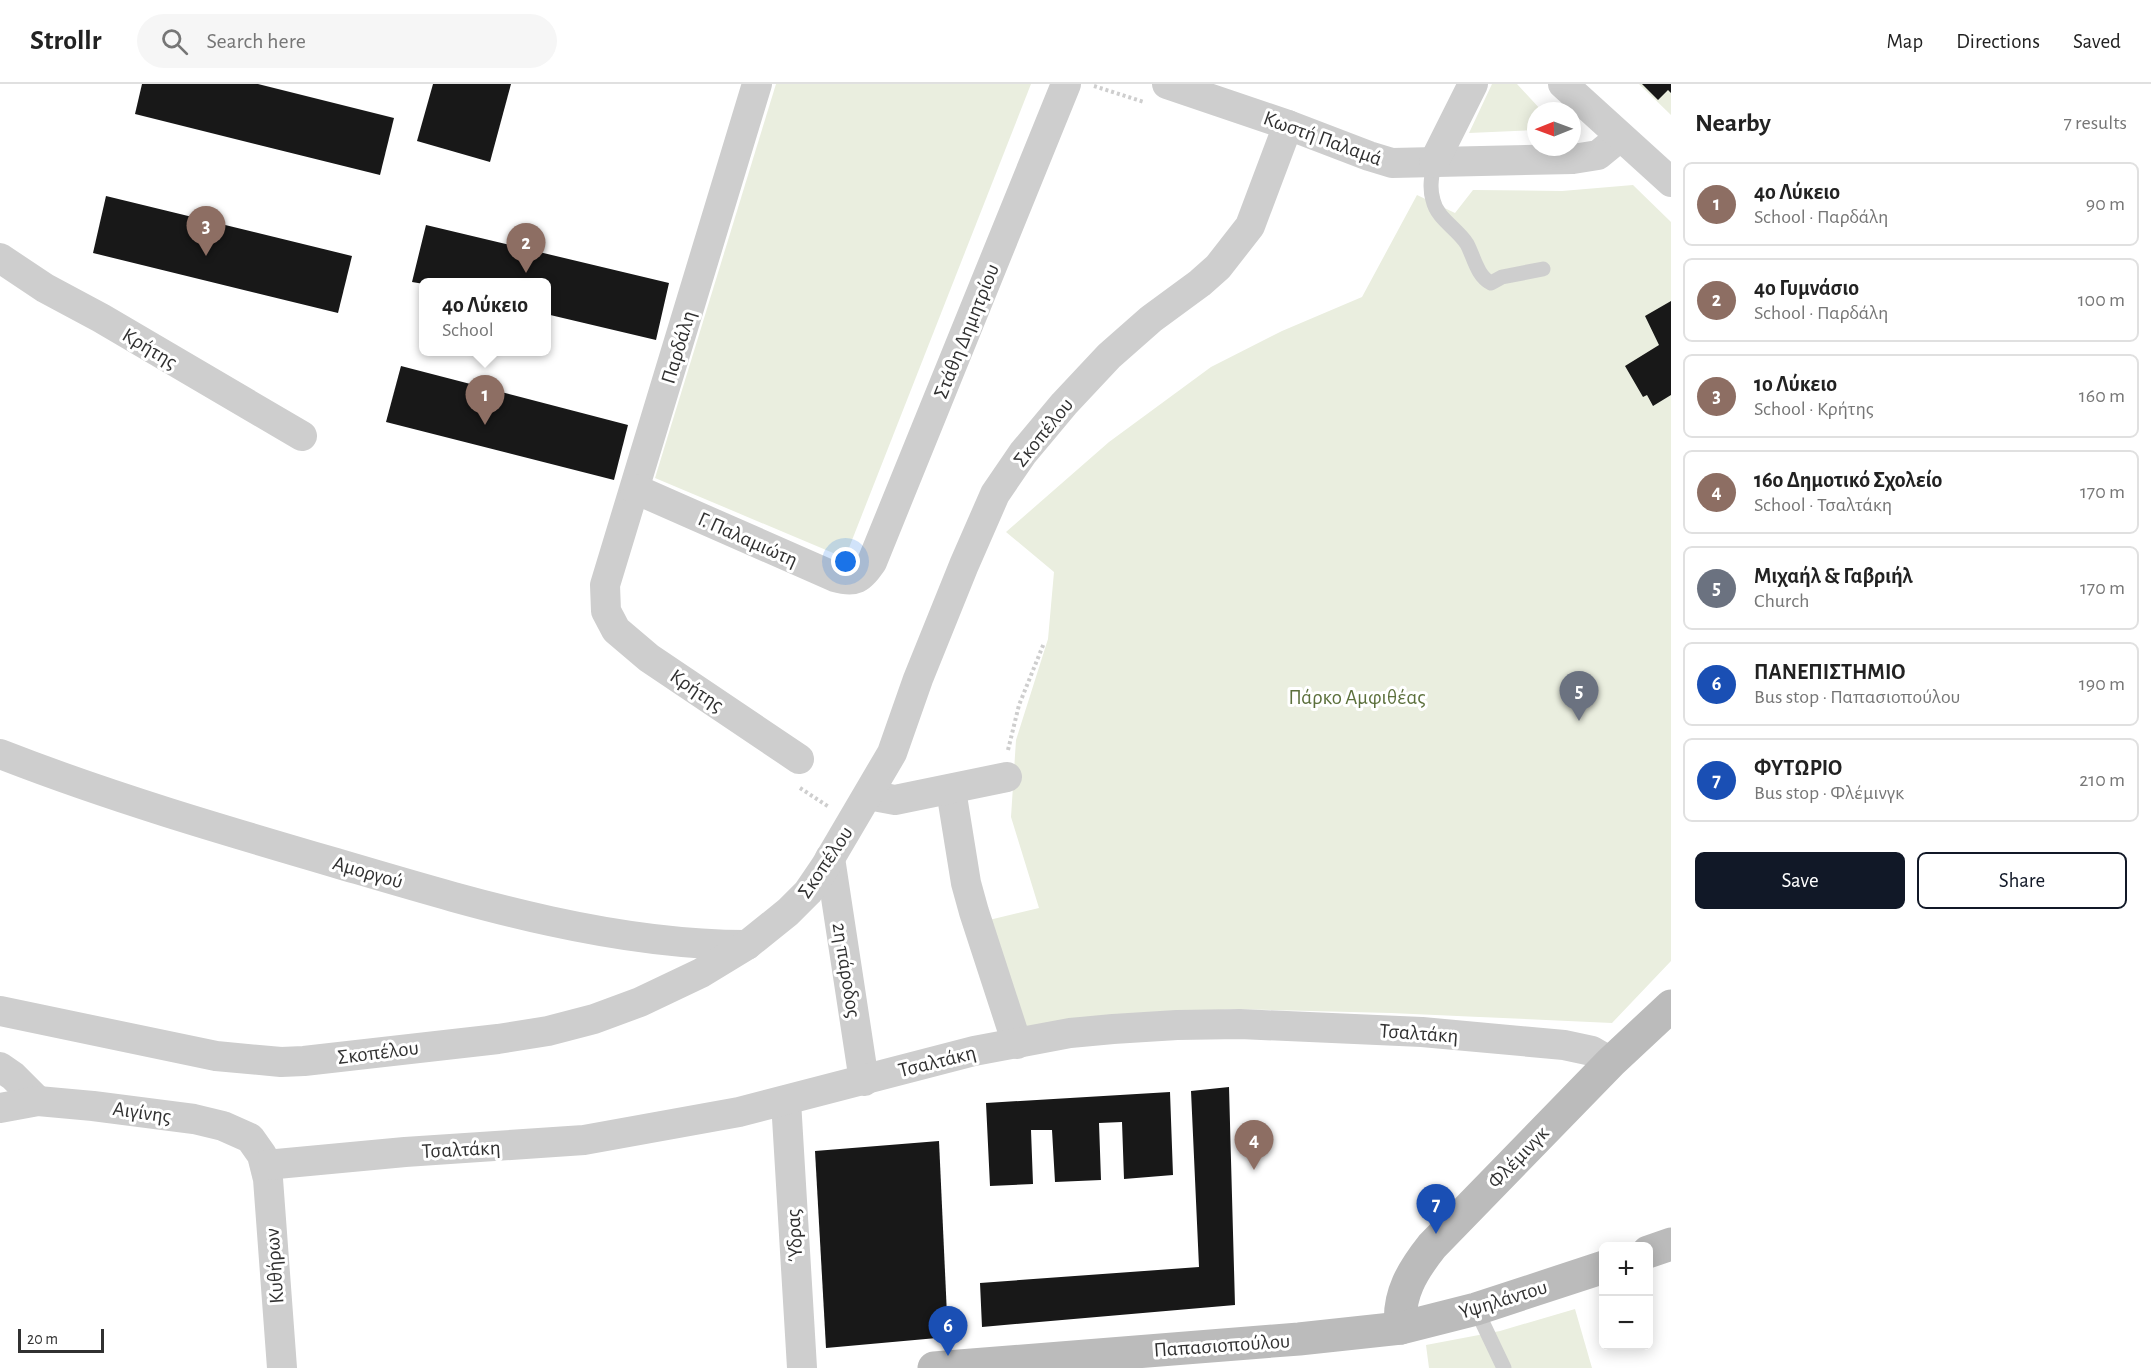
<!DOCTYPE html>
<html lang="en">
<head>
<meta charset="utf-8">
<style>
  :root { --surface:#fff; --page:#f6f6f6; --text:#222; --muted:#767676; --line:#e0e0e0; --accent:#111827 }
  body { margin:0; font-family:"Alegreya Sans",sans-serif; background:var(--page); color:var(--text) }
  .controls { position:absolute; right:18px; bottom:18px; display:grid; overflow:hidden; border-radius:9px; box-shadow:0 3px 15px #0003 }
  .controls button { width:54px; height:54px; display:grid; place-items:center; padding:0; border:0; border-bottom:2px solid var(--line); background:var(--surface); color:var(--text); font:30px sans-serif }
  .compass { position:absolute; left:1527px; top:18px; width:54px; height:54px; border-radius:50%; background:var(--surface); box-shadow:0 3px 15px #0003; rotate:269deg }
  .scale { position:absolute; left:18px; bottom:15px; width:86px; box-sizing:border-box; padding-left:6px; border:3px solid #313131; border-top:0; font-size:16px; line-height:21px; white-space:nowrap; color:#313131; -webkit-text-stroke:4px #fff; paint-order:stroke }
  .you { position:absolute; left:846px; top:478px; width:21px; height:21px; margin:-15px; border:4px solid #fff; border-radius:50%; background:#1a73e8; box-shadow:0 0 0 9px #1a73e833 }
  .badge { display:grid; place-items:center; width:39px; height:39px; border-radius:50%; background:var(--accent); color:#fff; font-size:20px; font-weight:700 }
  .pin { position:absolute; translate:-50% -50px; filter:drop-shadow(0 2px 3px #0008) }
  .pin::after { content:''; position:absolute; top:32px; width:21px; height:18px; background:inherit; clip-path:polygon(0 0,100% 0,50% 100%) }
  .popup { position:absolute; left:419px; top:194px; width:132px; height:78px; box-sizing:border-box; display:grid; place-content:center; border-radius:9px; background:var(--surface); filter:drop-shadow(0 2px 4px #0005); font-size:20px; white-space:nowrap; color:var(--muted) }
  .popup b { font-size:22px; color:var(--text) }
  .popup::after { content:''; position:absolute; left:50%; top:100%; margin-left:-12px; border:12px solid transparent; border-top-color:var(--surface) }
  .list { margin:0; padding:0; list-style:none }
  h2 { display:flex; justify-content:space-between; align-items:center; height:78px; margin:0; padding:0 24px; font-size:26px }
  h2 small { font-size:20px; font-weight:400; color:var(--muted) }
  .list li { display:grid; grid-template-columns:39px 1fr auto; gap:18px; align-items:center; box-sizing:border-box; height:84px; margin:0 12px 12px; padding:0 12px; border:2px solid var(--line); border-radius:9px }
  .list b { display:block; font-size:22px; white-space:nowrap }
  .list p { margin:0; font-size:20px; white-space:nowrap; color:var(--muted) }
  .list em { font-size:20px; font-style:normal; color:var(--muted) }
  .actions { display:flex; gap:12px; padding:18px 24px }
  .actions a { flex:1; padding:14px 0; border:2px solid var(--accent); border-radius:9px; text-align:center; font-size:21px; color:var(--accent) }
  .actions .main { background:var(--accent); color:#fff }
  .icon { flex:none; width:33px; height:33px; fill:none; stroke:currentColor; stroke-width:2; stroke-linecap:round; stroke-linejoin:round }
  .map { position:relative; flex:none; width:1671px; height:1284px; overflow:hidden }
  header { display:flex; align-items:center; gap:36px; box-sizing:border-box; height:84px; padding:0 30px; background:var(--surface); border-bottom:2px solid var(--line) }
  header strong { font-size:28px }
  nav { display:flex; gap:33px; margin-inline-start:auto; font-size:21px }
  .search { width:420px; height:54px; background:var(--page); display:flex; align-items:center; gap:15px; box-sizing:border-box; padding:0 21px; border-radius:33px; color:var(--muted); font-size:22px }
  main { display:flex }
  aside { flex:1; background:var(--surface) }
  .map>svg:first-child { display:block }
  .green { fill:#eaeedf }
  .building { fill:#181818 }
  .lines { fill:none; stroke-linecap:round; stroke-linejoin:round }
  .path { stroke:#cecece; stroke-width:4; stroke-dasharray:3 3; stroke-linecap:butt }
  .service { stroke:#cecece; stroke-width:15 }
  .minor { stroke:#cecece; stroke-width:30 }
  .secondary { stroke:#bbb; stroke-width:33 }
  .labels { text-anchor:middle; stroke-width:6; stroke-linejoin:round; paint-order:stroke }
  .street-label { font-size:21px; fill:#313131; stroke:#fff }
  .park-label { font-size:21px; fill:#5c703c; stroke:#fff }
</style>
</head>
<body>
<header>
<strong>Strollr</strong>
<div class="search"><svg class="icon" aria-label="search" viewBox="0 0 24 24"><circle cx="10" cy="10" r="6"/><path d="M15 15l6 6"/></svg>Search here</div>
<nav><a>Map</a><a>Directions</a><a>Saved</a></nav>
</header>
<main>
<div class="map">
<svg width="1671" height="1284" viewBox="0 0 1671 1284">
  <rect width="100%" height="100%" fill="#fff"/>
  <!-- green -->
  <g class="green">
    <path d="M776 0H1031L845 474 655 394Z"/>
    <path d="M1492 0H1517L1542 27H1536V46L1469 49Z"/>
    <path d="M1639 0H1671V31Z"/>
    <path d="M1633 101 1671 138V877L1612 939 1391 929 1229 925 1025 949 989 836 1039 824 1011 733 1016 656 1048 555 1054 488 1006 448 1109 358 1211 283 1282 247 1362 213 1417 111 1455 129 1473 106 1562 107Z"/>
    <path d="M1575 1225 1592 1284H1429L1426 1261 1500 1247Z"/>
  </g>
  <!-- building -->
  <g class="building">
    <path d="M142 0H258L394 34 380 91 135 30Z"/>
    <path d="M433 0H511L490 78 417 57Z"/>
    <path d="M1642 0H1671V9L1668 6 1658 16Z"/>
    <path d="M106 112 352 172 338 229 93 169Z"/>
    <path d="M426 141 669 199 656 256 546 230V198H424V200L412 198Z"/>
    <path d="M1671 217V311L1653 322 1647 311 1643 313 1625 282 1659 261 1645 232Z"/>
    <path d="M401 282 628 341 614 396 386 338Z"/>
    <path d="M1229 1003 1235 1221 982 1243 980 1199 1199 1183 1191 1007Z"/>
    <path d="M1170 1008 1173 1091 1124 1095 1122 1038 1099 1039 1101 1096 1055 1098 1052 1046H1031L1033 1100 990 1102 986 1019Z"/>
    <path d="M939 1057 948 1253 826 1264 815 1067Z"/>
  </g>
  <g class="lines">
    <!-- path -->
    <g class="path">
      <path d="M1094 2 1144 18"/>
      <path d="M1008 666 1019 621 1044 559"/>
      <path d="M800 704 829 723"/>
    </g>
    <!-- service -->
    <g class="service">
      <path d="M1434 78C1432 91 1429 103 1433 116 1437 135 1457 144 1467 160 1474 173 1477 192 1491 199L1502 193 1543 185"/>
      <path d="M1476 1225 1504 1284"/>
    </g>
    <!-- minor -->
    <g class="minor">
      <path d="M757 0 605 501 606 527 616 546 649 574 799 675"/>
      <path d="M1167 0 1288 41 1369 72 1392 79 1573 75 1598 71 1620 53"/>
      <path d="M1563 0 1671 98"/>
      <path d="M1434 78 1473 0"/>
      <path d="M0 174 45 204 101 234 302 352"/>
      <path d="M635 405 835 493C856 499 860 495 872 478L1066 0"/>
      <path d="M0 670C110 713 223 746 336 779 469 818 607 861 747 861"/>
      <path d="M951 706 966 799 974 828 1017 960"/>
      <path d="M868 711 895 716 1007 693"/>
      <path d="M830 774 864 997"/>
      <path d="M0 927 216 972 281 978 304 977 498 955 548 947 594 935 640 918 701 889 747 861 788 828 808 808 825 783 892 669 918 595 964 481 995 410 1023 369 1064 320 1109 272 1151 235 1200 199 1218 183 1250 142 1288 41"/>
      <path d="M0 983 13 992 38 1017"/>
      <path d="M786 1017 802 1284"/>
      <path d="M0 1024 38 1017 93 1022 194 1035 223 1042 250 1054 262 1071 268 1095 282 1284"/>
      <path d="M266 1081 405 1068 584 1056 739 1028 974 967 1070 949 1113 945 1177 941 1240 940 1422 948 1564 961 1592 967 1611 978"/>
    </g>
    <!-- secondary -->
    <g class="secondary">
      <path d="M1648 1168 1671 1160"/>
      <path d="M1401 1244C1397 1211 1413 1186 1432 1162L1611 978 1671 922"/>
      <path d="M934 1284 1299 1255 1401 1244 1476 1225 1604 1183"/>
    </g>
  </g>
  <g class="labels">
    <!-- street labels -->
    <g class="street-label">
      <text transform="translate(1323 54) rotate(20)" y="7">Κωστή Παλαμά</text>
      <text transform="translate(966 247) rotate(-68)" y="7">Στάθη Δημητρίου</text>
      <text transform="translate(678 263) rotate(-73)" y="7">Παρδάλη</text>
      <text transform="translate(150 264) rotate(31)" y="7">Κρήτης</text>
      <text transform="translate(1043 348) rotate(-51)" y="7">Σκοπέλου</text>
      <text transform="translate(748 455) rotate(24)" y="7">Γ. Παλαμιώτη</text>
      <text transform="translate(697 606) rotate(34)" y="7">Κρήτης</text>
      <text transform="translate(825 778) rotate(-56)" y="7">Σκοπέλου</text>
      <text transform="translate(368 788) rotate(16)" y="7">Αμοργού</text>
      <text transform="translate(847 886) rotate(81)" y="7">2η πάροδος</text>
      <text transform="translate(1419 949) rotate(4)" y="7">Τσαλτάκη</text>
      <text transform="translate(378 968) rotate(-7)" y="7">Σκοπέλου</text>
      <text transform="translate(937 977) rotate(-14)" y="7">Τσαλτάκη</text>
      <text transform="translate(142 1028) rotate(8)" y="7">Αιγίνης</text>
      <text transform="translate(461 1065) rotate(-3)" y="7">Τσαλτάκη</text>
      <text transform="translate(1518 1073) rotate(-46)" y="7">Φλέμινγκ</text>
      <text transform="translate(794 1151) rotate(-93)" y="7">Ύδρας</text>
      <text transform="translate(274 1182) rotate(-94)" y="7">Κυθήρων</text>
      <text transform="translate(1503 1215) rotate(-17)" y="7">Υψηλάντου</text>
      <text transform="translate(1222 1261) rotate(-4)" y="7">Παπασιοπούλου</text>
    </g>
    <!-- park labels -->
    <g class="park-label">
      <text x="1357" y="620">Πάρκο Αμφιθέας</text>
    </g>
  </g>
</svg>
<div class="controls">
<button>+</button>
<button>−</button>
</div>
<svg class="compass" viewBox="-18 -18 36 36"><path d="M0-13l5 13h-10z" fill="#e53935"/><path d="M0 13l5-13h-10z" fill="#767676"/></svg>
<div class="scale">20 m</div>
<div class="you"></div>
<div class="pin badge" style="left:485px;top:341px;background:#8d6e63">1</div>
<div class="popup"><b>4ο Λύκειο</b>School</div>
<div class="pin badge" style="left:526px;top:189px;background:#8d6e63">2</div>
<div class="pin badge" style="left:206px;top:172px;background:#8d6e63">3</div>
<div class="pin badge" style="left:1254px;top:1086px;background:#8d6e63">4</div>
<div class="pin badge" style="left:1579px;top:637px;background:#6b7280">5</div>
<div class="pin badge" style="left:948px;top:1272px;background:#1a4fb4">6</div>
<div class="pin badge" style="left:1436px;top:1150px;background:#1a4fb4">7</div>
</div>
<aside>
<h2>Nearby<small>7 results</small></h2>
<ul class="list">
<li><span class="badge" style="background:#8d6e63">1</span><div><b>4ο Λύκειο</b><p>School · Παρδάλη</p></div><em>90 m</em></li>
<li><span class="badge" style="background:#8d6e63">2</span><div><b>4ο Γυμνάσιο</b><p>School · Παρδάλη</p></div><em>100 m</em></li>
<li><span class="badge" style="background:#8d6e63">3</span><div><b>1ο Λύκειο</b><p>School · Κρήτης</p></div><em>160 m</em></li>
<li><span class="badge" style="background:#8d6e63">4</span><div><b>16ο Δημοτικό Σχολείο</b><p>School · Τσαλτάκη</p></div><em>170 m</em></li>
<li><span class="badge" style="background:#6b7280">5</span><div><b>Μιχαήλ &amp; Γαβριήλ</b><p>Church</p></div><em>170 m</em></li>
<li><span class="badge" style="background:#1a4fb4">6</span><div><b>ΠΑΝΕΠΙΣΤΗΜΙΟ</b><p>Bus stop · Παπασιοπούλου</p></div><em>190 m</em></li>
<li><span class="badge" style="background:#1a4fb4">7</span><div><b>ΦΥΤΩΡΙΟ</b><p>Bus stop · Φλέμινγκ</p></div><em>210 m</em></li>
</ul>
<div class="actions"><a class="main">Save</a><a>Share</a></div>
</aside>
</main>
</body>
</html>
